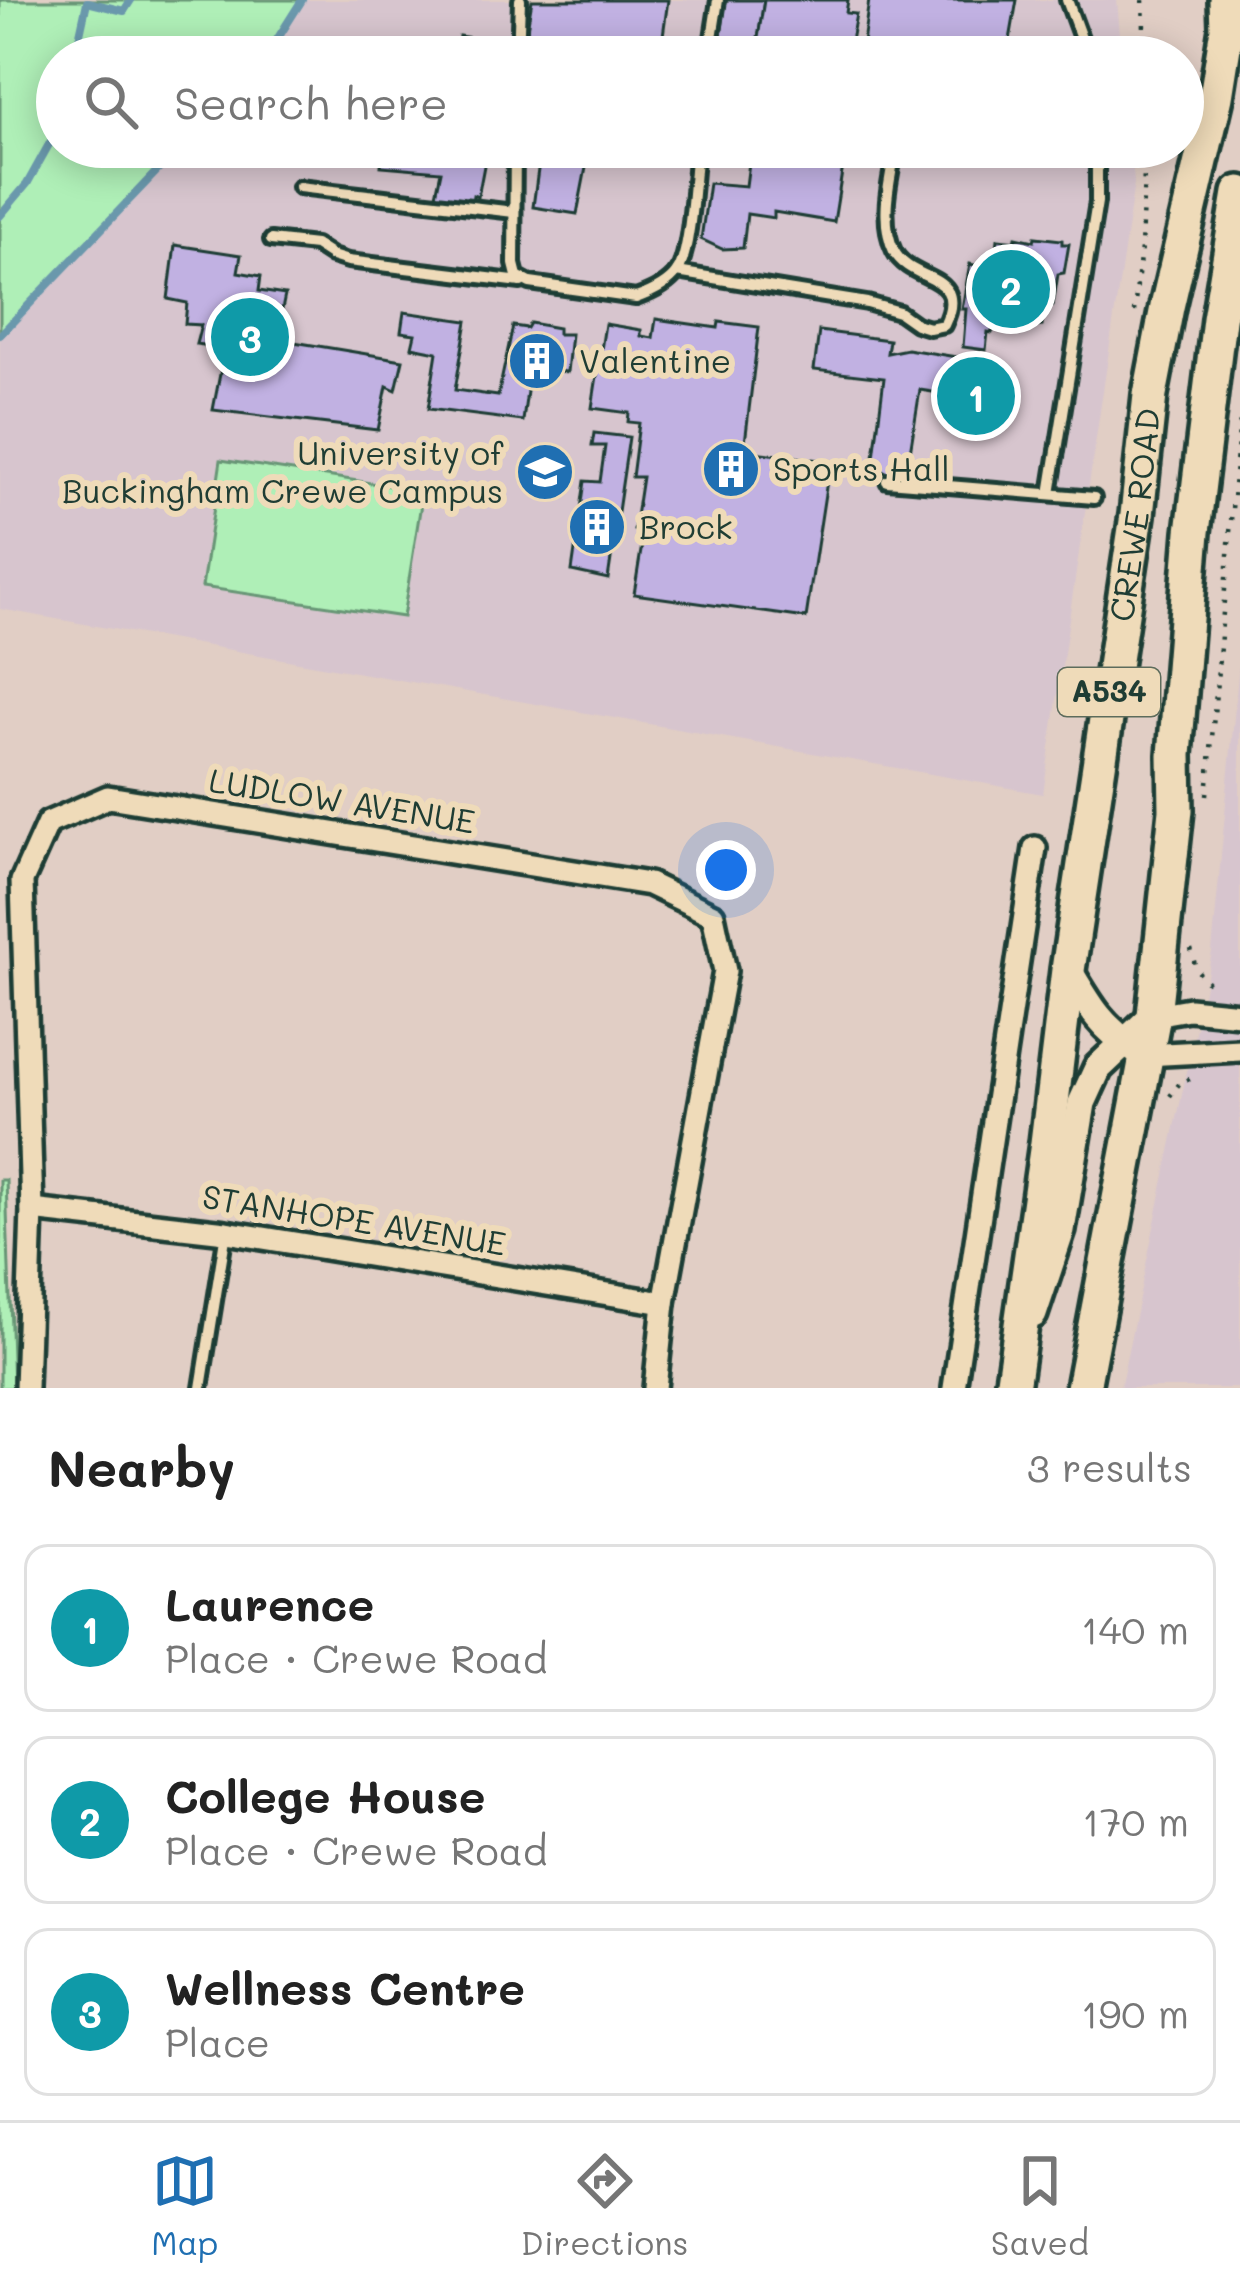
<!DOCTYPE html>
<html lang="en">
<head>
<meta charset="utf-8">
<style>
  :root { --surface:#fff; --page:#f2f2f2; --text:#222; --muted:#767676; --line:#e0e0e0; --accent:#1f6fb2 }
  body { margin:0; font-family:Mali,sans-serif; background:var(--page); color:var(--text) }
  .you { position:absolute; left:726px; top:870px; width:42px; height:42px; margin:-30px; border:9px solid #fff; border-radius:50%; background:#1a73e8; box-shadow:0 0 0 18px #1a73e833 }
  .badge { display:grid; place-items:center; width:78px; height:78px; border-radius:50%; background:var(--accent); color:#fff; font-size:39px; font-weight:700 }
  .pin { position:absolute; translate:-50% -50%; border:6px solid #fff; box-shadow:0 3px 12px #0006 }
  .list { margin:0; padding:0; list-style:none }
  h2 { display:flex; justify-content:space-between; align-items:center; height:156px; margin:0; padding:0 48px; font-size:51px }
  h2 small { font-size:39px; font-weight:400; color:var(--muted) }
  .list li { display:grid; grid-template-columns:78px 1fr auto; gap:36px; align-items:center; box-sizing:border-box; height:168px; margin:0 24px 24px; padding:0 24px; border:3px solid var(--line); border-radius:24px }
  .list b { display:block; font-size:45px; white-space:nowrap }
  .list p { margin:0; font-size:39px; white-space:nowrap; color:var(--muted) }
  .list em { font-size:39px; font-style:normal; color:var(--muted) }
  .icon { flex:none; width:66px; height:66px; fill:none; stroke:currentColor; stroke-width:2; stroke-linecap:round; stroke-linejoin:round }
  .map { position:relative; flex:none; width:1240px; height:1388px; overflow:hidden }
  .search { position:absolute; background:var(--surface); box-shadow:0 6px 30px #0003; left:36px; right:36px; top:36px; height:132px; display:flex; align-items:center; gap:30px; box-sizing:border-box; padding:0 42px; border-radius:66px; color:var(--muted); font-size:45px }
  .sheet { height:732px; background:var(--surface) }
  nav { display:flex; justify-content:space-around; align-items:center; box-sizing:border-box; height:168px; border-top:3px solid var(--line); background:var(--surface); font-size:33px; color:var(--muted) }
  nav a { display:grid; justify-items:center; gap:6px }
  nav .on { color:var(--accent) }
  .map>svg:first-child { display:block }
  .built { fill:#d7c5ce }
  .green { fill:#afefb7; stroke:#679676; stroke-width:3 }
  .lines { fill:none; stroke-linecap:round; stroke-linejoin:round }
  .stream { stroke:#6b98ac; stroke-width:8 }
  .building { fill:#c1b1e2; stroke:#1f3d34; stroke-width:3 }
  .service-casing { stroke:#1f3d34; stroke-width:20 }
  .minor-casing { stroke:#1f3d34; stroke-width:30 }
  .tertiary-casing { stroke:#1f3d34; stroke-width:36 }
  .primary-casing { stroke:#1f3d34; stroke-width:42 }
  .path { stroke:#1f3d34; stroke-width:4.5; stroke-dasharray:3 9; stroke-linecap:butt }
  .service { stroke:#efdbb9; stroke-width:10 }
  .minor { stroke:#efdbb9; stroke-width:21 }
  .tertiary { stroke:#efdbb9; stroke-width:27 }
  .primary { stroke:#efdbb9; stroke-width:33 }
  .labels { text-anchor:middle; stroke-width:12; stroke-linejoin:round; paint-order:stroke }
  .shield { fill:#efdbb9; stroke:#5d6c5c; stroke-width:3 }
  .shield-label { font-size:30px; font-weight:bold; fill:#1f3d34 }
  .poi-label { font-size:33px; fill:#1f3d34; stroke:#efdbb9; text-anchor:start }
  .street-label { font-size:33px; fill:#1f3d34; stroke:#efdbb9 }
</style>
</head>
<body>
<div class="map">
<svg width="1240" height="1388" viewBox="0 0 1240 1388">
  <rect width="100%" height="100%" fill="#e1cec5"/>
  <filter id="ink" filterUnits="userSpaceOnUse"><feTurbulence type="fractalNoise" baseFrequency=".00833" numOctaves="2"/><feDisplacementMap in="SourceGraphic" scale="24" xChannelSelector="R" yChannelSelector="G"/><feConvolveMatrix kernelMatrix="1 2 1 2 8 2 1 2 1" color-interpolation-filters="sRGB"/></filter>
  <g filter="url(#ink)">
    <!-- built -->
    <g class="built">
      <path d="M302 0H1117L1122 57H266Z"/>
      <path d="M180 147H1131L1134 183 1043 794 0 609V335Z"/>
      <path d="M1240 653V1388H1120L1212 952Z"/>
    </g>
    <!-- green -->
    <g class="green">
      <path d="M0 0H302L266 57H57V147H180L0 335Z"/>
      <path d="M221 460 423 491 403 617 202 587Z"/>
      <path d="M0 1180H6L13 1388H0Z"/>
    </g>
    <g class="lines">
      <!-- stream -->
      <g class="stream">
        <path d="M75 57 87 2 124 11 131 0"/>
        <path d="M266 57 302 0"/>
        <path d="M0 216 27 184 57 130"/>
        <path d="M0 335 180 147"/>
      </g>
    </g>
    <!-- building -->
    <g class="building">
      <path d="M532 0H668L660 57H540L543 37 526 34Z"/>
      <path d="M726 0H764L756 53 733 52V57H718Z"/>
      <path d="M764 0H848L846 13 856 14 848 57H755Z"/>
      <path d="M869 0H1017L1007 57H861Z"/>
      <path d="M459 36 491 41 489 57H456Z"/>
      <path d="M383 147H465L487 150 478 197 473 195 471 208 434 204 441 171 381 166Z"/>
      <path d="M541 147H590L577 214 533 207Z"/>
      <path d="M751 147H846L834 222 774 212V218L747 214 743 248 722 249 701 239 709 183 746 186Z"/>
      <path d="M1016 237 1034 241 1035 237 1062 240V244H1069L1064 273 1058 274 1053 305 1044 304 1042 326 1025 327 1023 333 994 327 992 333 988 332 986 350 963 347 966 309H962L970 264 983 267 985 256 996 258 998 239 1015 241Z"/>
      <path d="M175 245 241 255 238 272 261 276 259 291 285 295 276 339 403 360 396 390 387 386 378 430 213 410 227 338 219 337 216 347 196 344 201 325 185 324 187 303 168 299Z"/>
      <path d="M404 312 467 321 455 390 498 396 513 326 527 328 530 323 558 328V334H571L567 372 530 369 523 421 428 409 437 352 412 347 415 334 401 332Z"/>
      <path d="M656 319 718 328 719 322 759 327 744 451 830 461 806 618 634 594 644 532 634 530 642 477H632L639 423 628 422 629 413 592 408 605 324 641 330V336L653 338Z"/>
      <path d="M819 331 889 340 887 353 907 349 1000 364 994 402 920 390 907 471 888 473 873 465 884 378 814 370Z"/>
      <path d="M594 433 629 437 608 579 572 571 585 481 600 482 605 446H592Z"/>
    </g>
    <g class="lines">
      <defs>
        <g id="service">
          <path d="M1067 0 1088 57"/>
          <path d="M518 57 520 0"/>
          <path d="M709 57 718 0"/>
          <path d="M515 147 514 264 517 276 530 283 636 298C650 293 668 285 677 272 691 253 694 174 697 147"/>
          <path d="M299 187 514 212"/>
          <path d="M271 240 315 245 332 256 348 261 521 282"/>
          <path d="M677 272 867 303 899 312 916 324 929 328 944 325C970 272 911 284 894 251 879 220 890 179 896 147"/>
          <path d="M887 481 1094 498"/>
          <path d="M1050 494 1097 202V147"/>
          <path d="M201 1388 226 1232"/>
        </g>
        <g id="minor">
          <path d="M1154 1015 1189 1009 1240 1014"/>
          <path d="M1145 1055 1240 1050"/>
          <path d="M32 1210 226 1232 664 1303"/>
          <path d="M26 1388 32 1210 22 881 48 823 108 797 649 884 713 915 725 971 664 1303 655 1388"/>
          <path d="M954 1388 1035 848"/>
        </g>
        <g id="tertiary">
          <path d="M1068 970C1090 1007 1100 1026 1136 1050"/>
          <path d="M1033 1314 1061 1230 1082 1103 1098 1068 1154 1015"/>
        </g>
        <g id="primary">
          <path id="s1" d="M1012 1388 1047 1143 1068 970 1137 515 1150 395 1167 307 1216 97 1227 28 1226 0"/>
          <path d="M1083 1388 1154 1015 1176 810 1175 755 1193 532 1219 319 1240 193"/>
        </g>
      </defs>
      <!-- service casing -->
      <use href="#service" class="service-casing"/>
      <!-- minor casing -->
      <use href="#minor" class="minor-casing"/>
      <!-- tertiary casing -->
      <use href="#tertiary" class="tertiary-casing"/>
      <!-- primary casing -->
      <use href="#primary" class="primary-casing"/>
      <!-- path -->
      <g class="path">
        <path d="M1143 0 1145 57"/>
        <path d="M1134 312 1141 248 1145 147"/>
        <path d="M1207 795 1240 418"/>
        <path d="M1191 949 1196 969 1211 986"/>
        <path d="M1170 1096 1180 1083 1194 1077"/>
      </g>
      <!-- service -->
      <use href="#service" class="service"/>
      <!-- minor -->
      <use href="#minor" class="minor"/>
      <!-- tertiary -->
      <use href="#tertiary" class="tertiary"/>
      <!-- primary -->
      <use href="#primary" class="primary"/>
    </g>
  </g>
  <!-- icons -->
  <defs>
    <symbol id="building-disc" viewBox="-11 -11 22 22"><circle r="9.5" fill="#1f6fb2" stroke="#efdbb9"/><path d="M-4-6H4V6H1V3H-1V6H-4ZM-2.5-4.3h1.7v1.8h-1.7ZM.8-4.3h1.7v1.8H.8ZM-2.5-1h1.7V.8h-1.7ZM.8-1h1.7V.8H.8Z" fill="#fff"/></symbol>
    <symbol id="university-disc" viewBox="-11 -11 22 22"><circle r="9.5" fill="#1f6fb2" stroke="#efdbb9"/><path d="M0-5L7-2L0 1L-7-2ZM-4 1L0 2.5L4 1V4Q0 6-4 4Z" fill="#fff"/></symbol>
  </defs>
  <g fill-rule="evenodd">
    <use href="#building-disc" x="504" y="328" width="66" height="66"/>
    <use href="#building-disc" x="698" y="436" width="66" height="66"/>
    <use href="#university-disc" x="512" y="439" width="66" height="66"/>
    <use href="#building-disc" x="564" y="494" width="66" height="66"/>
  </g>
  <g class="labels">
    <!-- shield labels -->
    <rect class="shield" x="1058" y="668" width="102" height="48" rx="9"/>
    <g class="shield-label">
      <text x="1109" y="702">A534</text>
    </g>
    <!-- poi labels -->
    <g class="poi-label">
      <text x="579" y="373">Valentine</text>
      <text x="503" y="465" text-anchor="end">University of<tspan x="503" dy="38">Buckingham Crewe Campus</tspan></text>
      <text x="773" y="481">Sports Hall</text>
      <text x="639" y="539">Brock</text>
    </g>
    <!-- street labels -->
    <g class="street-label">
      <text dy="12" stroke="none"><textPath href="#s1" startOffset="882">CREWE ROAD</textPath></text>
      <text transform="translate(342 801) rotate(9)" y="12">LUDLOW AVENUE</text>
      <text transform="translate(354 1220) rotate(9)" y="12">STANHOPE AVENUE</text>
    </g>
  </g>
</svg>
<div class="you"></div>
<div class="pin badge" style="left:976px;top:396px;background:#0f9aa8">1</div>
<div class="pin badge" style="left:1011px;top:289px;background:#0f9aa8">2</div>
<div class="pin badge" style="left:250px;top:337px;background:#0f9aa8">3</div>
<div class="search"><svg class="icon" aria-label="search" viewBox="0 0 24 24"><circle cx="10" cy="10" r="6"/><path d="M15 15l6 6"/></svg>Search here</div>
</div>
<section class="sheet">
<h2>Nearby<small>3 results</small></h2>
<ul class="list">
<li><span class="badge" style="background:#0f9aa8">1</span><div><b>Laurence</b><p>Place · Crewe Road</p></div><em>140 m</em></li>
<li><span class="badge" style="background:#0f9aa8">2</span><div><b>College House</b><p>Place · Crewe Road</p></div><em>170 m</em></li>
<li><span class="badge" style="background:#0f9aa8">3</span><div><b>Wellness Centre</b><p>Place</p></div><em>190 m</em></li>
</ul>
</section>
<nav>
<a class="on"><svg class="icon" aria-label="map" viewBox="0 0 24 24"><path d="M3 6l6-2 6 2 6-2v14l-6 2-6-2-6 2zM9 4v14M15 6v14"/></svg>Map</a>
<a><svg class="icon" aria-label="directions" viewBox="0 0 24 24"><path d="M12 3l9 9-9 9-9-9zM9 14v-3h6M13 9l2 2-2 2"/></svg>Directions</a>
<a><svg class="icon" aria-label="saved" viewBox="0 0 24 24"><path d="M7 4h10v16l-5-4-5 4z"/></svg>Saved</a>
</nav>
</body>
</html>
